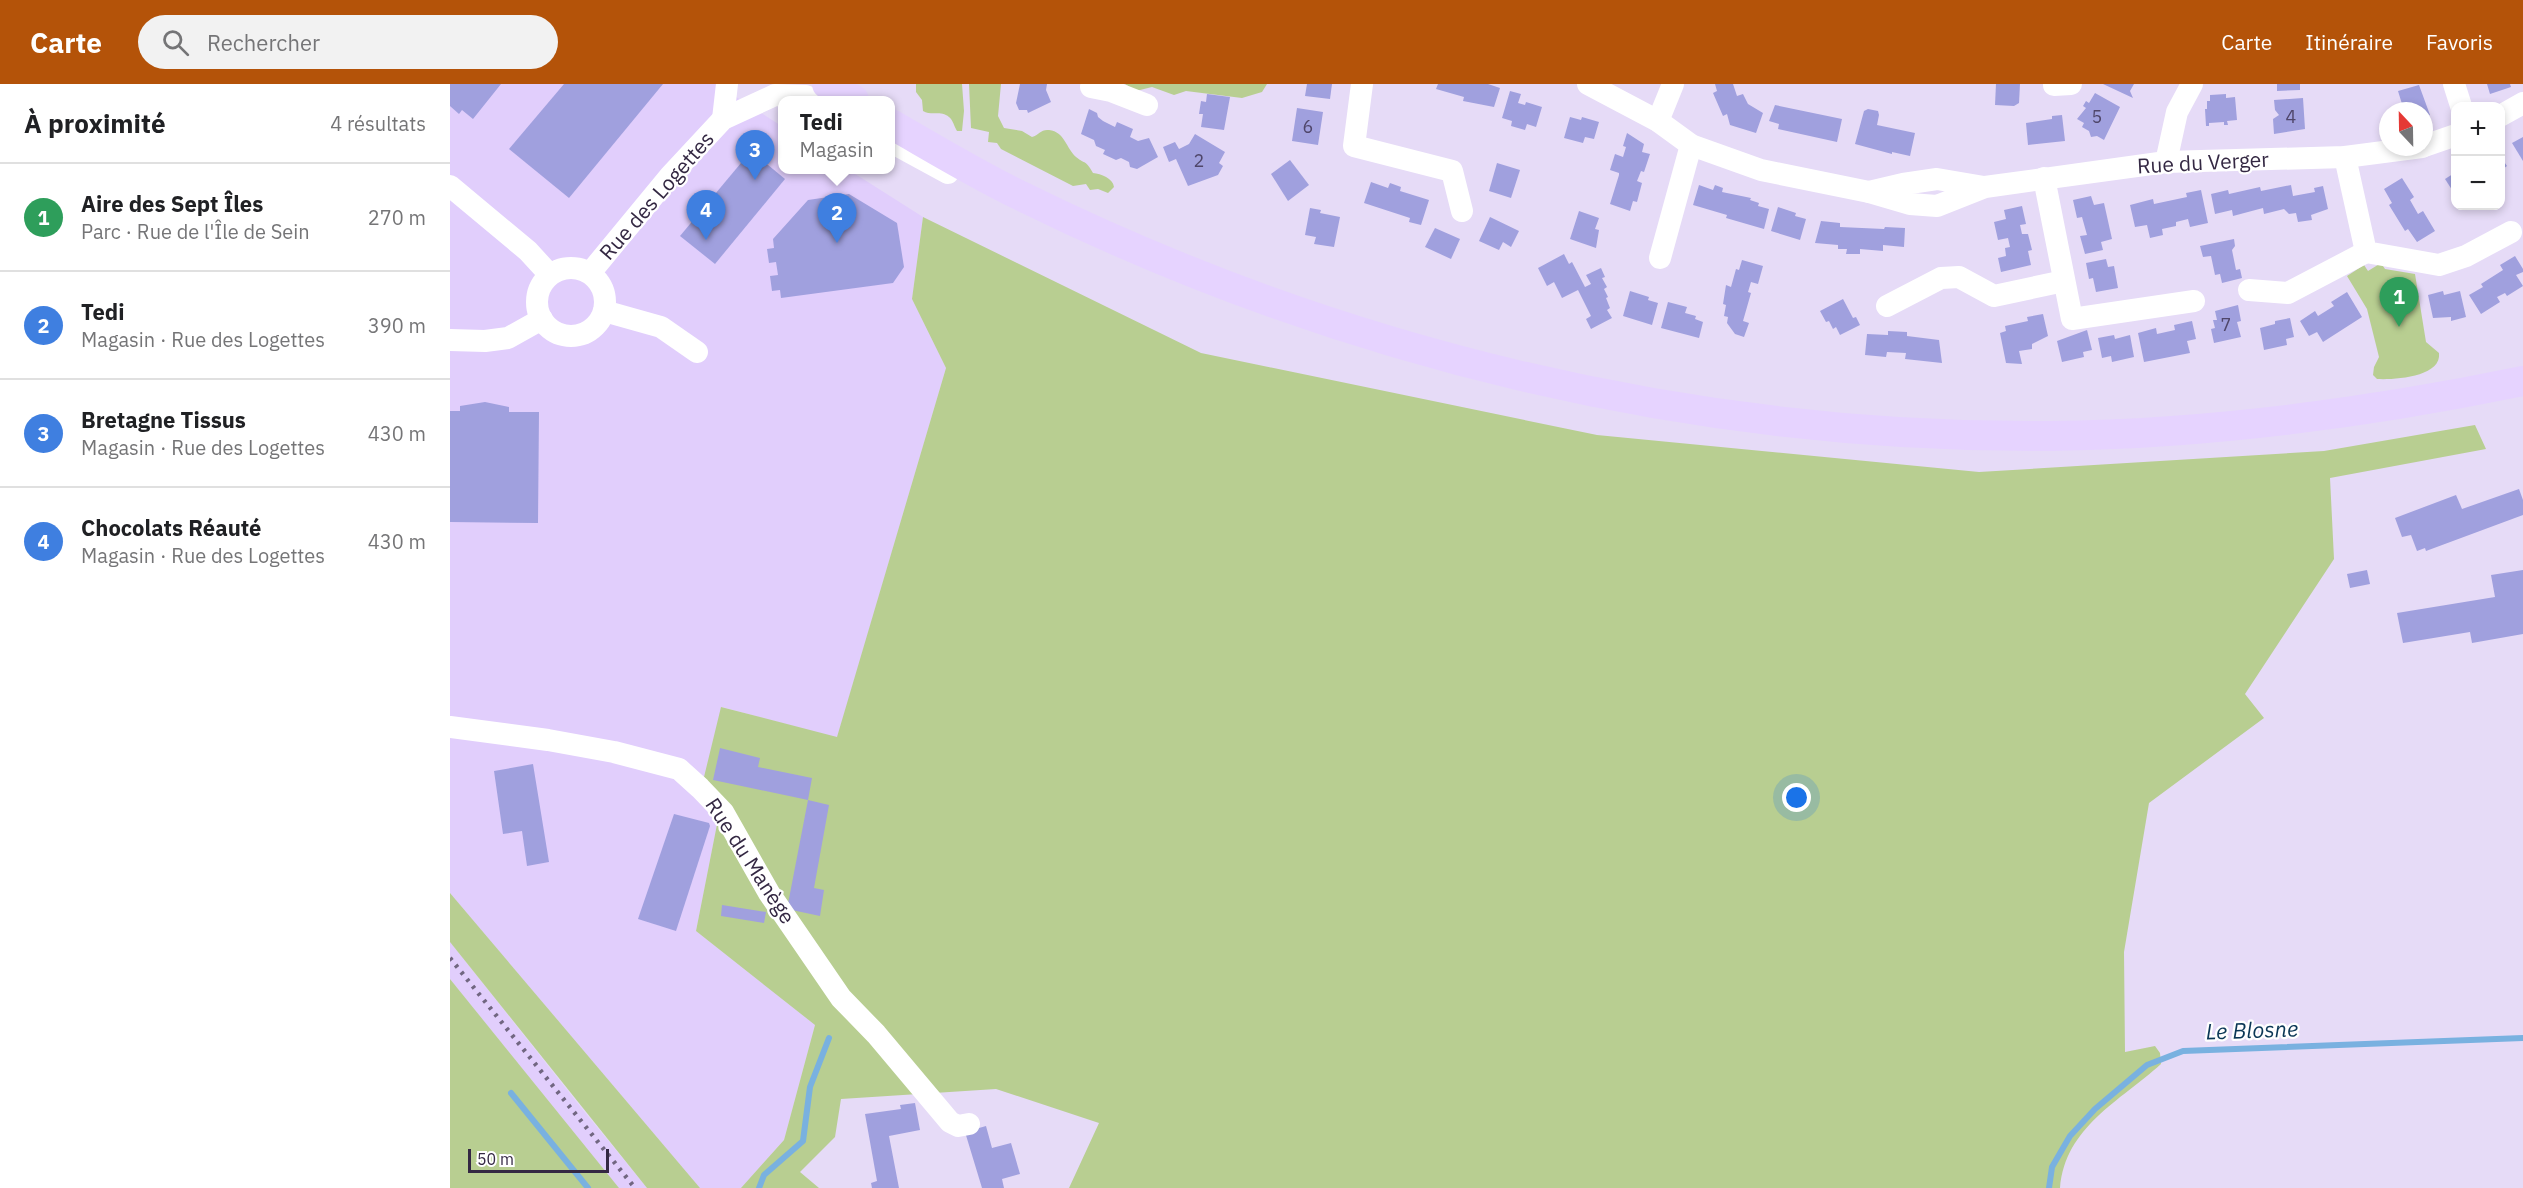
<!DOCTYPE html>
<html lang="fr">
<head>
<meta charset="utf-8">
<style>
  :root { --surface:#fff; --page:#f2f2f2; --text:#202124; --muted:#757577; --line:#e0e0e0; --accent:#b45309 }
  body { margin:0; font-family:"IBM Plex Sans",sans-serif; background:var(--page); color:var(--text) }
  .controls { position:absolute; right:18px; top:18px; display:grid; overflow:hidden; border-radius:12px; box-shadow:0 3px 9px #0003 }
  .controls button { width:54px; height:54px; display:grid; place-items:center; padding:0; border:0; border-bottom:2px solid var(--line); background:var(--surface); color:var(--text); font:30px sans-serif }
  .compass { position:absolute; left:1929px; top:18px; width:54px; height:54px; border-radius:50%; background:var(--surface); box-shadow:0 3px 9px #0003; rotate:338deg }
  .scale { position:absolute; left:18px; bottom:15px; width:141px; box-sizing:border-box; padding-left:6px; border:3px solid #342843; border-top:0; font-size:16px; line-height:21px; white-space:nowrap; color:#342843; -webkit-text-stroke:4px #fff; paint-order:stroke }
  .you { position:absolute; left:1347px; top:714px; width:21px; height:21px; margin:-15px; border:4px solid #fff; border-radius:50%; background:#1a73e8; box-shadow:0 0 0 9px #1a73e833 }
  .badge { display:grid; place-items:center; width:39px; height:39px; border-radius:50%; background:var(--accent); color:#fff; font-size:20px; font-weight:700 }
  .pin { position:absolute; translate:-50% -50px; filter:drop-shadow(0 2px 3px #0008) }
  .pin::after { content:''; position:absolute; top:32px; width:21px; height:18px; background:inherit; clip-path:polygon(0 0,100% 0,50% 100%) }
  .popup { position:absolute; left:328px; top:12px; width:117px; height:78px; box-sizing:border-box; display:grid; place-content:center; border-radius:12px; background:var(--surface); filter:drop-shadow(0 2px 4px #0005); font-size:20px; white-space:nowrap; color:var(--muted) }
  .popup b { font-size:22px; color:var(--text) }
  .popup::after { content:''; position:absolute; left:50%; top:100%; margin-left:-12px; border:12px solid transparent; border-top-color:var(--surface) }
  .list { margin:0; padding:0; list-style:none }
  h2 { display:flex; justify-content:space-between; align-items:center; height:78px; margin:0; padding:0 24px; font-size:26px }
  h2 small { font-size:20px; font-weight:400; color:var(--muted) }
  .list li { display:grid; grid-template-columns:39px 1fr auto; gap:18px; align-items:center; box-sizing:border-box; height:108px; padding:0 24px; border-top:2px solid var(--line) }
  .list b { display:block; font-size:22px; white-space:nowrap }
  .list p { margin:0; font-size:20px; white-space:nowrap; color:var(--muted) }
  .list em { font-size:20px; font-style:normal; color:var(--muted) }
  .icon { flex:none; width:33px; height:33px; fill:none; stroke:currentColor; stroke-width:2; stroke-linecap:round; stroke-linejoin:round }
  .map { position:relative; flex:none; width:2073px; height:1104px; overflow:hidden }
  header { display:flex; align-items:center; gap:36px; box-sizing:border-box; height:84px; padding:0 30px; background:var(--accent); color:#fff }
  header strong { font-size:28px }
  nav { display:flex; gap:33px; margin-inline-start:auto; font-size:21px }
  .search { width:420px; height:54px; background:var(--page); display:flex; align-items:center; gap:15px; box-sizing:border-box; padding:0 21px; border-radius:33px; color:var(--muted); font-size:22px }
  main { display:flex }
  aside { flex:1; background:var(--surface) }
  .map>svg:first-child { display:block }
  .built { fill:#e1cefc }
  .green { fill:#b8ce91 }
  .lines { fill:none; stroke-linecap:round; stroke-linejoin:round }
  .stream { stroke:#79b1e0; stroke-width:6 }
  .building { fill:#a0a0de }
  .minor { stroke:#fff; stroke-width:22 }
  .major { stroke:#e6d3ff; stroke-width:30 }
  .rail { stroke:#716681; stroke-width:4.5; stroke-dasharray:3 6; stroke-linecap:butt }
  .labels { text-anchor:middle; stroke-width:4.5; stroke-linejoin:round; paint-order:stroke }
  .number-label { font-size:18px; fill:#4f466a }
  .street-label { font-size:21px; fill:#342843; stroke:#fff }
  .water-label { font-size:22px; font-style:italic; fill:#0b3756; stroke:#fff }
</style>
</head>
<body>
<header>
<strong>Carte</strong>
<div class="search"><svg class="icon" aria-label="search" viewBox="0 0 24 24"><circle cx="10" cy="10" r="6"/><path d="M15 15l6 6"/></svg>Rechercher</div>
<nav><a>Carte</a><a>Itinéraire</a><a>Favoris</a></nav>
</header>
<main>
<aside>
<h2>À proximité<small>4 résultats</small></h2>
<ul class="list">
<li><span class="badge" style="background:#2e9e5b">1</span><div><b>Aire des Sept Îles</b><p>Parc · Rue de l'Île de Sein</p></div><em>270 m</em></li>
<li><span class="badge" style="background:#3f7fe0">2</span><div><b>Tedi</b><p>Magasin · Rue des Logettes</p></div><em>390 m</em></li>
<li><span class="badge" style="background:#3f7fe0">3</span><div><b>Bretagne Tissus</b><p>Magasin · Rue des Logettes</p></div><em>430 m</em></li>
<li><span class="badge" style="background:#3f7fe0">4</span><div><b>Chocolats Réauté</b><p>Magasin · Rue des Logettes</p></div><em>430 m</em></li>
</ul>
</aside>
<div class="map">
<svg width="2073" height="1104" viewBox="0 0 2073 1104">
  <rect width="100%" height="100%" fill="#e6dbf7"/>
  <!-- built -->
  <g class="built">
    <path d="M0 0H266L333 43V86H399L473 133 462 215 496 284 387 654 272 623V715L246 847 365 941 334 1056 291 1104H250L0 809Z"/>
    <path d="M0 858 133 1026 197 1104H169L0 895Z"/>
  </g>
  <!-- green -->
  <g class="green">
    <path d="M466 0H512L514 27 512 47H507C504 42 503 36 499 33 491 26 481 32 473 27L472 16 466 8Z"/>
    <path d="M519 0H551L548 32 554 44 572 47 582 53C589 51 591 45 599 46 615 48 616 64 626 73 636 81 635 75 643 89 651 90 663 94 664 103L658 109 648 105 640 106 636 100 623 102 551 65 547 59 538 58 539 48 521 44Z"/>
    <path d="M675 0H817L812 8 792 14 736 7 724 11 702 3 686 7Z"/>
    <path d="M473 133 751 269 1147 351 1529 388 1874 367 2025 341 2036 365 1880 394 1884 475 1795 610 1814 634 1699 719 1674 868 1675 968 1705 962 1710 969 1711 980C1670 1017 1615 1043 1610 1104H619L649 1039 546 1005 391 1015 385 1053 350 1088 369 1104H291L334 1056 365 941 246 847 272 715 254 693 271 623 387 653 496 284 462 215Z"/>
    <path d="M1931 179 1935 185 1965 190 1976 258 1989 269C1992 293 1944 296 1927 295L1923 291 1924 283 1929 273 1917 225 1897 192 1914 181 1918 187Z"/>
    <path d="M0 809 250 1104H197L0 858Z"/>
    <path d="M0 895 169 1104H0Z"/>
  </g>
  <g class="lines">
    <!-- stream -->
    <g class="stream">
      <path d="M61 1009 138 1104"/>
      <path d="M309 1104 314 1091 353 1057 360 1003 379 954"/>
      <path d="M1599 1104 1602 1083 1620 1052 1645 1025 1697 981 1733 967 2073 954"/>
    </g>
  </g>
  <!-- building -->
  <g class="building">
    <path d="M0 0H51L23 35 12 26 9 30 0 22Z"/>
    <path d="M114 0H213L119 114 59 65Z"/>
    <path d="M570 0H597L596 6 601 18 578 29 577 26H569L566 19Z"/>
    <path d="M857 0H882L880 15 855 12Z"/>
    <path d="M988 0H1038L1050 4 1044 23 1013 17 1014 13 986 5Z"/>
    <path d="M1265 0H1283L1287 12 1293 10 1298 20 1313 29 1306 49 1280 41 1277 30 1273 32 1263 9 1267 7Z"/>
    <path d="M1546 0H1570L1569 19 1564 22 1545 21Z"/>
    <path d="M1653 0H1684L1680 7 1683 14Z"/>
    <path d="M1827 0H1850V6L1827 7Z"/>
    <path d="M2037 0H2060L2061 3 2040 10Z"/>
    <path d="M1969 1 1980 31 1974 33V27H1946L1947 22 1952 20 1948 7Z"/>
    <path d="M1060 7 1071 10 1068 19 1075 21 1076 18 1092 23 1086 43 1077 40 1075 46 1061 42 1062 37 1052 34Z"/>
    <path d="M1645 9 1670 23 1654 56 1647 52 1641 53 1639 47 1632 43 1634 39 1627 35 1636 24 1633 22 1636 17 1639 19Z"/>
    <path d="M757 10 780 13 774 46 751 43 753 30H749L751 17 756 18Z"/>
    <path d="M1776 10V14L1785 13 1787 36 1777 37 1778 41H1774V38L1759 39V42H1756L1755 25H1757V17H1760V11Z"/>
    <path d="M1853 14 1855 45 1824 50 1823 35 1829 31 1825 26 1824 16Z"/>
    <path d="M1325 21 1392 35 1387 58 1328 45 1329 40 1319 37Z"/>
    <path d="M847 24 873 28 868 61 842 57Z"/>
    <path d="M639 25 647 29 648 33 653 37 665 43 667 38 683 45 680 53 688 57 699 54 708 73 687 85 680 83 679 78 671 74 666 76 653 70 655 66 646 62 644 56 631 50Z"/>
    <path d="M1418 25 1428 27 1429 31 1427 41 1465 49 1460 72 1442 68V70L1405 60 1414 27Z"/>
    <path d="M1612 31 1615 57 1578 61 1576 39 1602 35V32Z"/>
    <path d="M1120 33 1131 36 1132 33 1149 38 1144 55 1135 53 1133 59 1114 54Z"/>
    <path d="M1177 49 1194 60 1192 68 1200 70 1194 88 1191 87 1187 97 1192 99 1187 118 1183 117 1180 127 1160 120 1169 91V89L1160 86 1165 70 1173 73 1176 63 1173 62Z"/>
    <path d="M745 50 775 68 769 79 773 82 768 91 738 102 726 75 719 78 713 63 725 58 729 65 739 60Z"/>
    <path d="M2073 53V77L2062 59Z"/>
    <path d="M301 67 335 95 265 180 230 152Z"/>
    <path d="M2050 72 2057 82 2050 87Z"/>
    <path d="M840 76 859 101 838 117 821 90Z"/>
    <path d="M1047 79 1070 86 1061 114 1039 107Z"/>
    <path d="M2006 88V112L1995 95Z"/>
    <path d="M1952 94 1964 113 1960 116 1968 130 1973 127 1985 147 1967 158 1958 145 1955 147 1939 121 1942 119 1934 105Z"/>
    <path d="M921 98 938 104 940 99 951 103 950 107 979 116 971 141 959 138 960 134 914 119Z"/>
    <path d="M1249 101 1263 106 1265 101 1273 104 1272 108 1301 114 1300 116 1309 119 1308 122 1319 125 1314 145 1276 134 1277 131 1243 121Z"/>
    <path d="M1841 101 1843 112 1865 108 1864 104 1873 102 1878 125 1861 131 1862 136 1848 138 1846 129 1839 130 1834 125 1814 130 1813 124 1783 132 1782 126 1765 130 1761 110 1778 106 1779 110 1810 103 1811 107Z"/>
    <path d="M1751 106 1758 139 1740 143 1738 135 1726 138V142L1712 145 1713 151 1700 154 1697 141 1685 143 1680 121 1703 115 1704 120 1737 113 1736 109Z"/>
    <path d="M399 110 447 139 454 183 443 199 331 214 330 206 322 207 320 192 328 191 326 178 319 179 317 165 324 164 323 155 358 116Z"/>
    <path d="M1641 112 1644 121 1654 119 1662 155 1651 158 1653 166 1635 170 1630 152 1637 151 1632 133 1627 134 1623 116Z"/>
    <path d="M1572 122 1576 140 1570 141 1572 150H1578L1582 166 1578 167 1581 181 1551 188 1548 174 1556 172 1555 164 1560 163 1558 154 1548 156 1544 138 1556 135 1554 126Z"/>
    <path d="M1328 123 1346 129 1345 132 1356 135 1350 156 1321 147Z"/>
    <path d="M860 124 871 126 870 129 890 133 884 163 864 160 866 153 855 151Z"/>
    <path d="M1129 127 1149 134 1145 145 1149 146 1146 164 1120 155Z"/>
    <path d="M1040 133 1069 147 1061 163 1053 158 1049 166 1029 157Z"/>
    <path d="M1371 137 1390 139V143L1434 145 1435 143 1455 144 1454 163 1433 161V167L1410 165V170H1396L1397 165H1388V161L1365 159Z"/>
    <path d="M985 144 1010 155 1001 175 975 163Z"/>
    <path d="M1784 155 1785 162 1782 166 1786 186 1790 185 1792 194 1772 199 1770 190 1765 191 1761 172 1753 173 1750 162Z"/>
    <path d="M1114 170 1119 180 1122 178 1135 203 1141 200 1136 191 1151 184 1155 193 1152 194 1157 203 1154 205 1158 213 1156 214 1160 224 1157 226 1162 234 1141 245 1136 235 1141 232 1128 206 1112 214 1104 198 1097 202 1088 184Z"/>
    <path d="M2065 172 2073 185V188L2066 191 2073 202 2057 212 2055 209 2047 213 2050 218 2031 230 2019 211 2033 203 2031 200 2053 186 2050 181Z"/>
    <path d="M1656 175 1658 183 1664 182 1668 204 1646 208 1643 194 1639 195 1636 179Z"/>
    <path d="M1292 176 1313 182 1308 200 1301 198 1298 208 1301 209 1293 237 1299 239 1294 253 1285 250 1277 239 1278 233 1274 232 1276 221 1273 220 1276 201 1281 203 1286 185 1289 186Z"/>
    <path d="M1180 207 1199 213 1198 216 1208 219 1202 241 1173 232Z"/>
    <path d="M1993 207 1994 211 2010 207 2016 233 2001 237V233L1983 234 1978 211Z"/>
    <path d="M1897 208 1912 233 1873 258 1867 248 1859 252 1850 237 1865 227 1868 232 1884 222 1881 218Z"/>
    <path d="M1393 215 1403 234 1406 233 1410 241 1390 251 1386 243 1383 245 1379 237 1376 238 1370 227Z"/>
    <path d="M1218 218 1237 223 1235 229 1246 232 1245 235 1253 238 1249 254 1211 244Z"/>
    <path d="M1788 221 1791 237 1787 238 1791 253 1764 259 1761 245 1765 244 1763 236H1767L1765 227Z"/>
    <path d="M1593 230 1598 252 1582 260V265L1569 267 1572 280 1556 279 1550 249 1556 247 1555 242 1578 237 1577 233Z"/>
    <path d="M1840 234 1844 253 1836 255 1837 261 1814 266 1810 244 1825 240V237Z"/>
    <path d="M1742 237 1746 255 1737 257 1740 269 1694 278 1688 249 1706 244 1707 250 1725 246 1724 241Z"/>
    <path d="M1637 246 1642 266 1633 268 1634 273 1612 278 1607 257Z"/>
    <path d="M1438 247 1457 248V252L1489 256 1492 279 1455 275 1456 269 1437 268 1436 273 1415 271 1417 250 1438 251Z"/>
    <path d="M1664 251 1665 255 1680 251 1684 273 1662 278 1661 272 1652 274 1648 254Z"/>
    <path d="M35 318 59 323V328H89L88 439 0 438V327H10V322Z"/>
    <path d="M2069 405 2073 416V431L1976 467 1975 464 1967 467 1961 451 1952 453 1945 434 2006 411 2012 425Z"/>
    <path d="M1917 486 1920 500 1900 504 1897 490Z"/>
    <path d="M2073 486V550L2022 559 2020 548 1953 559 1947 529 2045 513 2041 491Z"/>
    <path d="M270 664 310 674 308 683 362 694 358 716 379 721 364 804 374 806 370 832 337 825 358 716 263 696Z"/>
    <path d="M83 680 99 778 77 782 72 747 53 750 44 687Z"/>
    <path d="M224 730 259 739 260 742 226 847 188 835Z"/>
    <path d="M272 821 316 828 314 839 271 832Z"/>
    <path d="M465 1019 470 1046 439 1052 449 1104H422L421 1099 427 1097 415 1030 451 1025 450 1021Z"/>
    <path d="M536 1042 542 1064 561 1059 570 1090 552 1095 554 1104H532L515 1048Z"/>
  </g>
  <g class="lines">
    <!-- minor -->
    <g class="minor">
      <path d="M912 0 904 62 1002 87 1012 127"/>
      <path d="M1138 0 1208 37 1241 61 1311 86 1419 108 1460 120 1487 122 1535 103 1716 78 1895 73 1972 63"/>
      <path d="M2004 0 2011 22"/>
      <path d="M1604 1 1621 0"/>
      <path d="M641 3 661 7 697 21"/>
      <path d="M2050 32 2073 19"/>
      <path d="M273 35 277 0"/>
      <path d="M1208 37 1223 0"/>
      <path d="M441 58 498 89"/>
      <path d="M1974 62 2006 51"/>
      <path d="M1895 73 1916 168 1989 181 2016 172 2061 148"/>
      <path d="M1716 78 1727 28 1742 0"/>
      <path d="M1594 94 1622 235 1744 217"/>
      <path d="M0 102 78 167 100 191"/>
      <path d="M1419 108 1453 100 1487 95 1534 103"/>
      <path d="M1210 174 1241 61"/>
      <circle cx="121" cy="218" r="34"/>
      <path d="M140 189 220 92 273 35 325 11 356 12 363 16"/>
      <path d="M1799 206 1838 209 1916 168"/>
      <path d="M1437 222 1491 194 1509 193 1544 212 1614 197"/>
      <path d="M154 227 211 243 247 268"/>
      <path d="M0 256 35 257 58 254 92 235"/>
      <path d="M0 643 98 656 164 668 229 685 250 704 273 728 319 809 391 914 426 950 500 1038 508 1042 519 1040"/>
    </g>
    <!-- major -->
    <g class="major">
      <path d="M377 0 404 16"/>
      <path d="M441 40C483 64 524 89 567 110 888 269 1243 355 1601 352 1760 350 1918 329 2073 297"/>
    </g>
    <!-- rail -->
    <path class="rail" d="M0 874 185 1104"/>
  </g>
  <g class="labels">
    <!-- number labels -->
    <g class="number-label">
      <text x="1647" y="39">5</text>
      <text x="1841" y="39">4</text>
      <text x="858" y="49">6</text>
      <text x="749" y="83">2</text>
      <text x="1776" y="247">7</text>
    </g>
    <!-- street labels -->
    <g class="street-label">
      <text transform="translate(1753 79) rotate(-3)" y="7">Rue du Verger</text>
      <text transform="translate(207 112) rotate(-49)" y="7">Rue des Logettes</text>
      <text transform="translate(300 777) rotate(57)" y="7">Rue du Manège</text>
    </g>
    <!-- water labels -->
    <g class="water-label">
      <text transform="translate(1802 946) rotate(-2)" y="8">Le Blosne</text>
    </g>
  </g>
</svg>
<div class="controls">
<button>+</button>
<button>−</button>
</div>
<svg class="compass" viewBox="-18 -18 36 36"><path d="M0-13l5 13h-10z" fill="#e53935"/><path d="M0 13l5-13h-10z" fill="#757577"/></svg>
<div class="scale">50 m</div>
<div class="you"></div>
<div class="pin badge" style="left:1949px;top:243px;background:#2e9e5b">1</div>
<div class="pin badge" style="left:387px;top:159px;background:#3f7fe0">2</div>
<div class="popup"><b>Tedi</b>Magasin</div>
<div class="pin badge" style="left:305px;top:96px;background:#3f7fe0">3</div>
<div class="pin badge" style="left:256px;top:156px;background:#3f7fe0">4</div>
</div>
</main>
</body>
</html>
